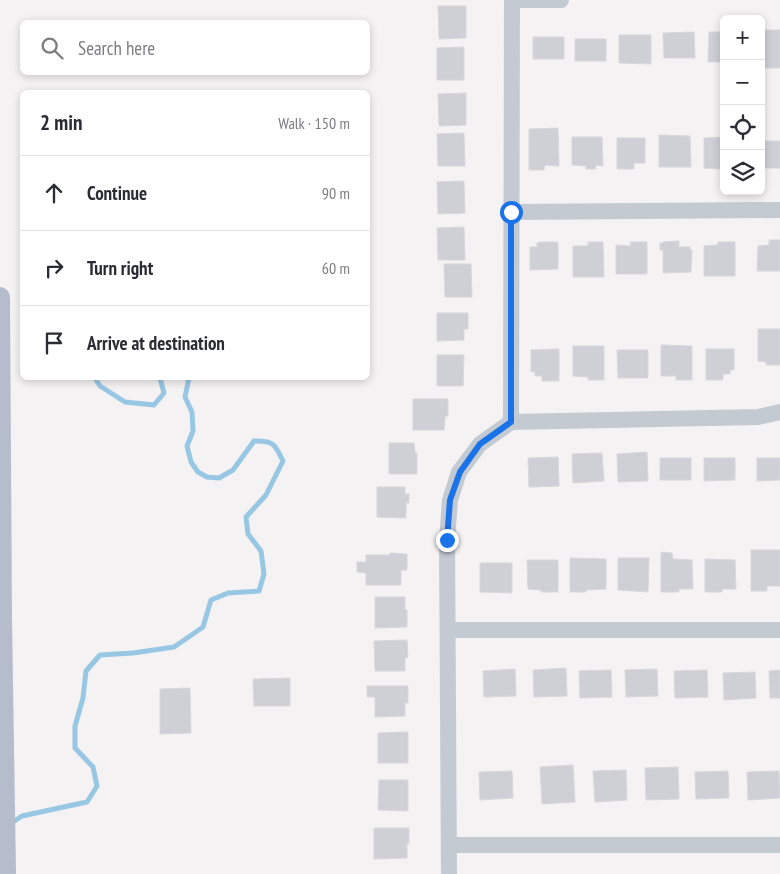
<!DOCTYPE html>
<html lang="en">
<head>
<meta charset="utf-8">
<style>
  :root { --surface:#fff; --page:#f7f7f7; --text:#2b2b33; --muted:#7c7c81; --line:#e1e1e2 }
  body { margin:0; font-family:"PT Sans Narrow",sans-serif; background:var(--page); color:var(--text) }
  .controls { position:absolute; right:15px; top:15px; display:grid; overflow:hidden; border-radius:8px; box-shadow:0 2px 8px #0003 }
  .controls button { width:45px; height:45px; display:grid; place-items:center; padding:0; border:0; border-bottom:1px solid var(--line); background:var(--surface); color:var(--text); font:25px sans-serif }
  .stop { position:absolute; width:15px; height:15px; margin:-11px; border:4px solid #1a73e8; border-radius:50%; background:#fff }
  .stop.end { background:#1a73e8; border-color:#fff; box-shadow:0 1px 5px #0008 }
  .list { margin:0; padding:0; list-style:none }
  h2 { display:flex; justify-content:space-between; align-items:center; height:65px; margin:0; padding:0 20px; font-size:21px }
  h2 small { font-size:16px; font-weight:400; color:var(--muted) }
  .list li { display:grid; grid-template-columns:32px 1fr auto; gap:15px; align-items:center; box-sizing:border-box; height:75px; padding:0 20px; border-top:1px solid var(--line) }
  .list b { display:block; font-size:19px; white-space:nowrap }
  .list em { font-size:16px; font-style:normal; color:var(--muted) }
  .icon { flex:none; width:28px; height:28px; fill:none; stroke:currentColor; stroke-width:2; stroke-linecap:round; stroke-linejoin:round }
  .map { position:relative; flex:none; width:780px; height:874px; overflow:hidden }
  .search { position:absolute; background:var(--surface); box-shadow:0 2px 8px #0003; left:20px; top:20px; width:350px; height:55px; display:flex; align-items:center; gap:12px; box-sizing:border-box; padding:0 18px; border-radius:8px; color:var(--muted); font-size:19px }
  .panel { position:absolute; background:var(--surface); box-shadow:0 2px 8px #0003; left:20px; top:90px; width:350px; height:290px; border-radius:8px }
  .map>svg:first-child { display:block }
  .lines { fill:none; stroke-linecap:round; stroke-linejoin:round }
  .stream { stroke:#98c7e4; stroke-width:5 }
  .building { fill:#cfd0d6; stroke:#d7d7dc }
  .minor { stroke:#c4cad2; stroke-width:16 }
  .major { stroke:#b5bdcd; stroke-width:20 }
  .route { stroke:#1a73e8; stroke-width:6 }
</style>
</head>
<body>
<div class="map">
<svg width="780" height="874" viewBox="0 0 780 874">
  <rect width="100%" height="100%" fill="#f4f2f2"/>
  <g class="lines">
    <!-- stream -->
    <g class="stream">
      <path d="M95 378 100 386 125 402 154 405 164 393 160 378"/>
      <path d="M10 824 22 816 87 802 97 786 93 767 75 748V726L83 698 86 671 100 655 133 653 174 647 203 627 211 600 228 593 259 591 264 574 261 551 248 534 246 517 266 495 283 461C275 444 273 440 254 441L233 470 219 478 207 477 198 472 191 462 187 446 193 431 192 412 185 397 189 378"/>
    </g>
  </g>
  <!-- building -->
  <g class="building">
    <path d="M438 6H466V38L439 39Z"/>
    <rect x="761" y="30" width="19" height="38"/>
    <path d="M694 32 695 58H664L663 33Z"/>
    <path d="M709 32H724V62H708Z"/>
    <path d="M619 35H651V64L619 63Z"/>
    <rect x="533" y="37" width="31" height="22"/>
    <rect x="575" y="39" width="31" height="22"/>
    <path d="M464 47V80H437V48Z"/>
    <path d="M466 93V125L439 126 438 94Z"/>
    <path d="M558 128 559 166 545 165 544 170H529V129Z"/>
    <path d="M464 133 465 166H438L437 134Z"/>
    <path d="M659 135 690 136 691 167H659Z"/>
    <path d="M572 137H602L603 166 595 165 596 169H586V166L572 165Z"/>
    <path d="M724 137V163H721V169L704 168V138Z"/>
    <path d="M617 138H645V163H634V169H617Z"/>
    <path d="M761 141H780V168H764V165H761Z"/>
    <path d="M464 181 465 213 438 214 437 182Z"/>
    <path d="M464 227 465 260H438L437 228Z"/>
    <path d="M769 240H780V271H757L758 246 769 245Z"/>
    <path d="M679 241V247H690V250H692L691 272 663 273V250H660V243H663V242Z"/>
    <path d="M542 242H558V269L530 270V247H537V243Z"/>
    <path d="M588 242H603L604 277H573V246H588Z"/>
    <path d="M630 242H647V274H616V245L631 246Z"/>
    <path d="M718 242H735V276H704V246L718 245Z"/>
    <path d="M444 264H471L472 297H445Z"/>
    <path d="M437 313H468V329H464V340L437 341Z"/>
    <path d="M758 329H780V365H766V362L758 361Z"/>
    <path d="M661 345 692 346V380H676V376H661Z"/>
    <path d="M573 346H604V380H588V377L573 376Z"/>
    <path d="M559 349V381H542V376H535V372H531V350Z"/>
    <path d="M706 349H734V370H730V374H723V380H706Z"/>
    <path d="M617 350H648V378H618Z"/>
    <path d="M437 355H464L463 386H437Z"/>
    <path d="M413 399H448V416H445L444 430H413Z"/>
    <path d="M389 443H414L415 453H417V474H389Z"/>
    <path d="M647 452 648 481 618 482 617 454Z"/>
    <path d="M602 453 604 481 573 483 572 454Z"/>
    <path d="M558 457 559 486 529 487 528 458Z"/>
    <rect x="660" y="458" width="31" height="22"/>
    <path d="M704 458H735V480L704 481Z"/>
    <path d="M757 458H780V480L757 481Z"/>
    <path d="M377 487H405V494H409V503H406V518L377 517Z"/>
    <path d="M751 550H780V586H767V591H751Z"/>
    <path d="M661 552 672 553 673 559 692 560 693 589H679V592H661Z"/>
    <path d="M390 553 407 554V570H401V585H366V573L357 572V562H366V555H390Z"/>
    <path d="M570 558 606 559V589L586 590V592H570Z"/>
    <path d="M618 558H649L648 592 618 590Z"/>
    <path d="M705 559 735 560 736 589H722V592H705Z"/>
    <path d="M527 560H558V592H541V590L528 589Z"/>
    <path d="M480 563H512V593L480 592Z"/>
    <path d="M375 597H405V610H407V627L375 628Z"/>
    <path d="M407 640 408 657 405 658V671H375L374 641Z"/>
    <path d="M566 668 567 696 534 697 533 670Z"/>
    <path d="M515 669 516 696 484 697 483 671Z"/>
    <path d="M657 669 658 696 626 697 625 670Z"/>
    <path d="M611 670 612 697 580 698 579 671Z"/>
    <path d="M707 670 708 697 675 698 674 671Z"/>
    <path d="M780 670V698H770L769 671Z"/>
    <path d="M755 672 756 698 724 700 723 673Z"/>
    <path d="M290 678V706H254L253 679Z"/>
    <path d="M367 686H408V703H405V716L375 717V697H367Z"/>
    <path d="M190 688 191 733 160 734V689Z"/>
    <path d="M408 732V763H378V733Z"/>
    <path d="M573 765 575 802 542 804 540 767Z"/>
    <path d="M678 767 679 799 646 800 645 768Z"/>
    <path d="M626 770 627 800 595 802 593 771Z"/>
    <path d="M512 771 513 798 480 800 479 772Z"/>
    <path d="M728 771 729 798 696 799 695 772Z"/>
    <path d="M779 771 780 798 748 800 747 772Z"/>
    <path d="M379 780H408V811L378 810Z"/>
    <path d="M374 828H409V843L407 844V858L374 859Z"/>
  </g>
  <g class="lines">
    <!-- minor -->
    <g class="minor">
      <path d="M512 0H561"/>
      <path d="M511 212 780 210"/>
      <path d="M511 422 512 0"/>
      <path d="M448 630H780"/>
      <path d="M449 845H780"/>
      <path d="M449 874 447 540 450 500 459 472 480 444 511 422 758 417 780 412"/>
    </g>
    <!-- major -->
    <path class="major" d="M0 297 2 617 6 874"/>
  </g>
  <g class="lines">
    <!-- route -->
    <path class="route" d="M447 540 450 500 460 472 480 444 511 422V212"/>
  </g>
</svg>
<div class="controls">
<button>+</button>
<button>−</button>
<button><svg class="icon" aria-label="locate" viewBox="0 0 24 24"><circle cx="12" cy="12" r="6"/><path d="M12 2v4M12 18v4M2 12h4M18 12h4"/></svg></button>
<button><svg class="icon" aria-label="layers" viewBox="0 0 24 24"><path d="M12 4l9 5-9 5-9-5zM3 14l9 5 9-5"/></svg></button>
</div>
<div class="stop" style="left:511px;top:212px"></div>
<div class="stop end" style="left:447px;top:540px"></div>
<div class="search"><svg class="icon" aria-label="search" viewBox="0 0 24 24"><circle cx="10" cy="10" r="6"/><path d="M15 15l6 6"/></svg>Search here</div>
<section class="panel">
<h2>2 min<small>Walk · 150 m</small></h2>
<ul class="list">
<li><svg class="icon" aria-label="ahead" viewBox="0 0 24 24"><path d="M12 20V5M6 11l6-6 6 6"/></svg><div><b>Continue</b></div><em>90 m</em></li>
<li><svg class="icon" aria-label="right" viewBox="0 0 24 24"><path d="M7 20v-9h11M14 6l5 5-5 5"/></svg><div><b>Turn right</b></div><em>60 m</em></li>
<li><svg class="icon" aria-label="arrive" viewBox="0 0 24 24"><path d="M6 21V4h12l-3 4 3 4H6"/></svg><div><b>Arrive at destination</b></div></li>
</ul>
</section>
</div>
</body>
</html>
